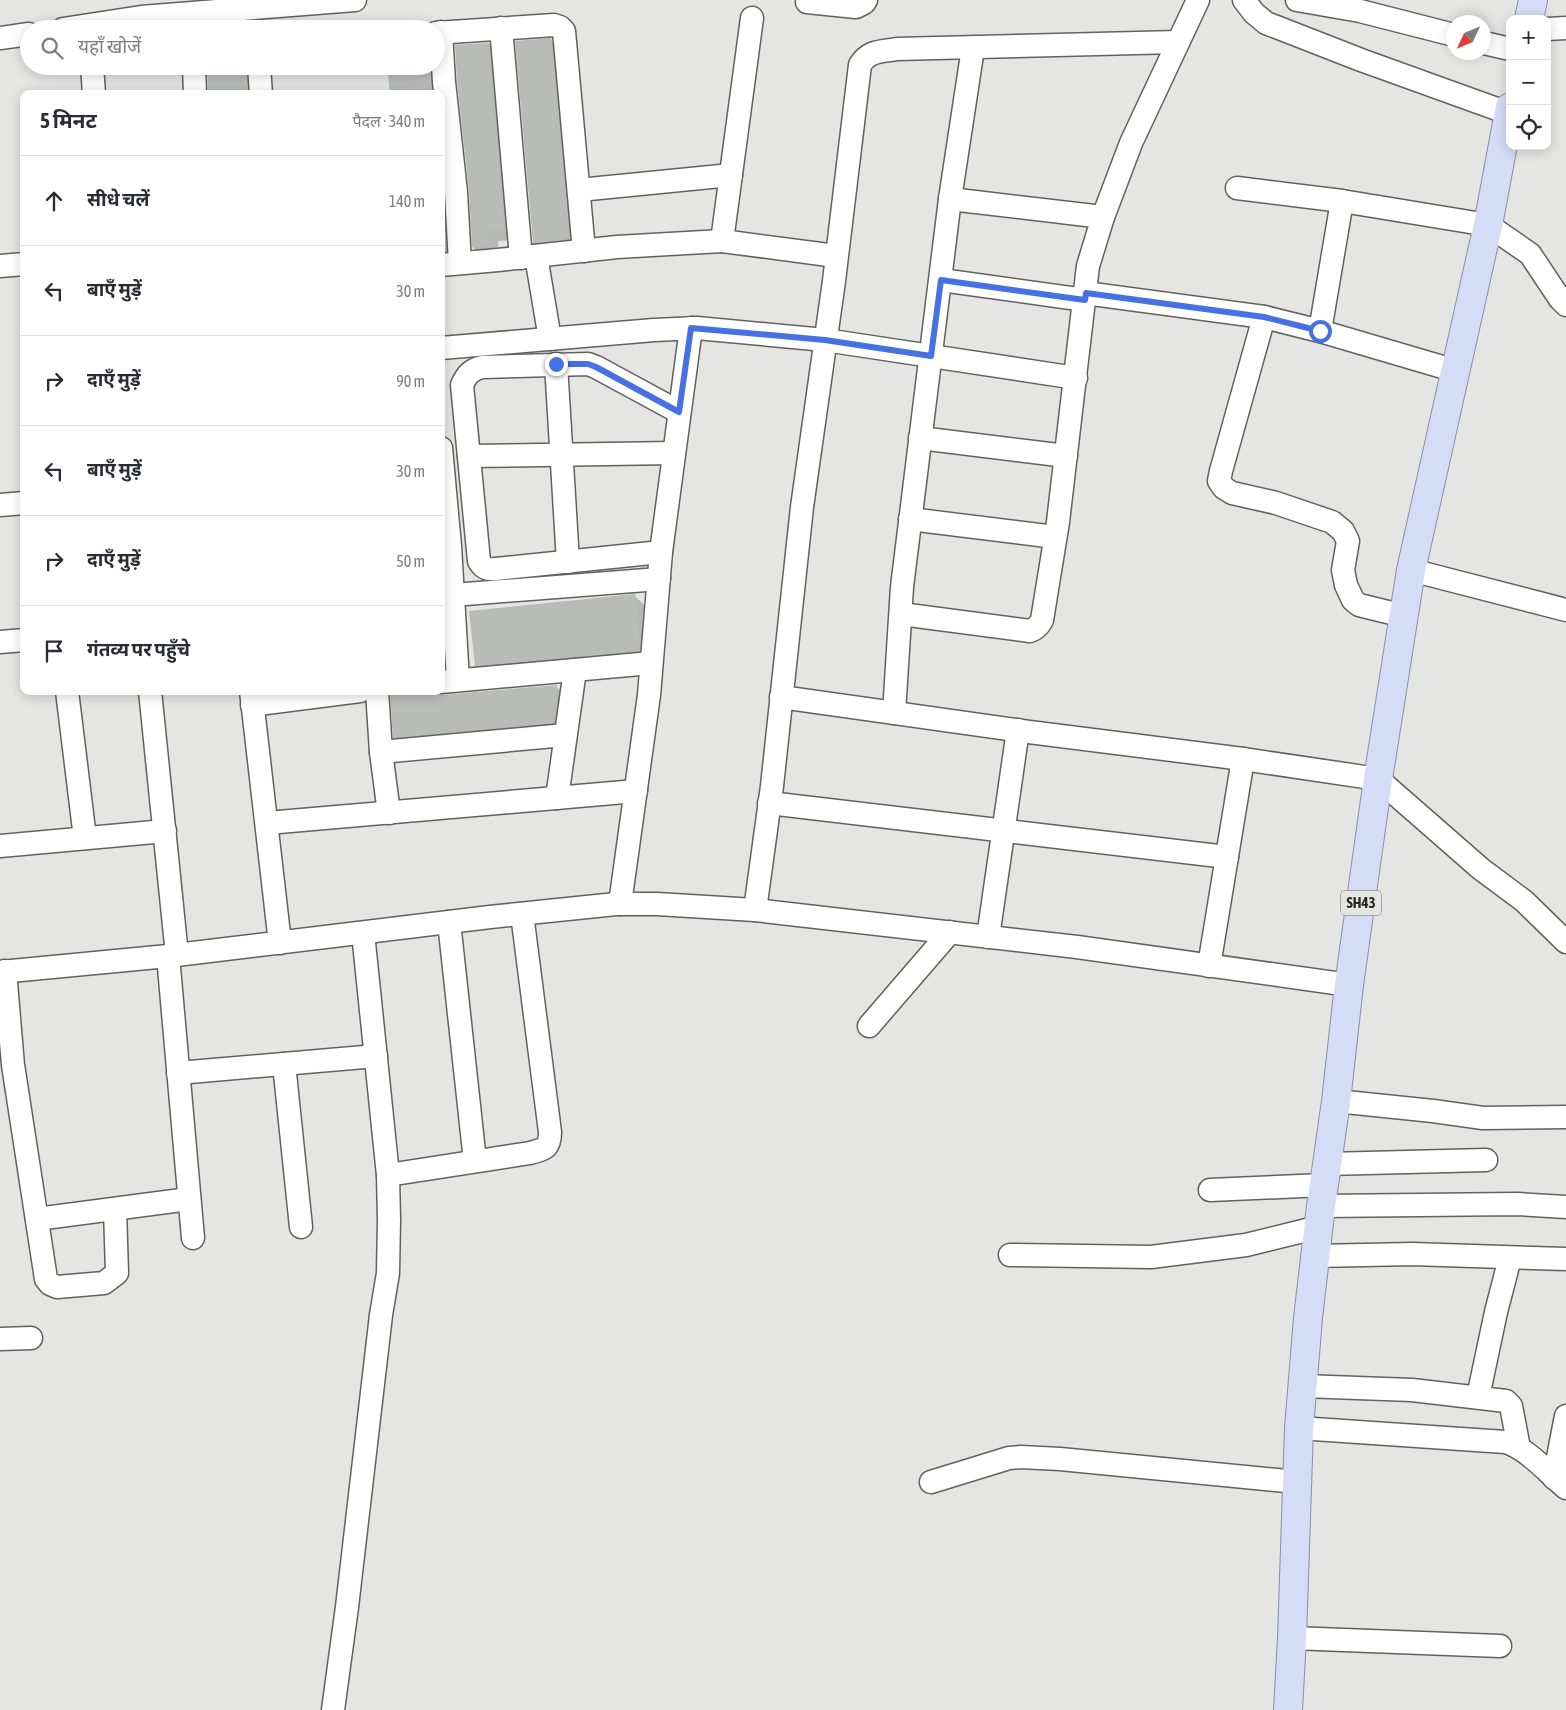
<!DOCTYPE html>
<html lang="hi">
<head>
<meta charset="utf-8">
<style>
  :root { --surface:#fff; --page:#f2f2f3; --text:#2b2b33; --muted:#7c7c81; --line:#e1e1e2 }
  body { margin:0; font-family:"Asap Condensed","Noto Sans Devanagari",sans-serif; background:var(--page); color:var(--text) }
  .controls { position:absolute; right:15px; top:15px; display:grid; overflow:hidden; border-radius:10px; box-shadow:0 2px 12px #0003 }
  .controls button { width:45px; height:45px; display:grid; place-items:center; padding:0; border:0; border-bottom:1px solid var(--line); background:var(--surface); color:var(--text); font:25px sans-serif }
  .compass { position:absolute; left:1446px; top:15px; width:45px; height:45px; border-radius:50%; background:var(--surface); box-shadow:0 2px 12px #0003; rotate:226deg }
  .stop { position:absolute; width:15px; height:15px; margin:-11px; border:4px solid #4671e3; border-radius:50%; background:#fff }
  .stop.end { background:#4671e3; border-color:#fff; box-shadow:0 1px 5px #0008 }
  .list { margin:0; padding:0; list-style:none }
  h2 { display:flex; justify-content:space-between; align-items:center; height:65px; margin:0; padding:0 20px; font-size:21px }
  h2 small { font-size:16px; font-weight:400; color:var(--muted) }
  .list li { display:grid; grid-template-columns:32px 1fr auto; gap:15px; align-items:center; box-sizing:border-box; height:90px; padding:0 20px; border-top:1px solid var(--line) }
  .list b { display:block; font-size:19px; white-space:nowrap }
  .list em { font-size:16px; font-style:normal; color:var(--muted) }
  .icon { flex:none; width:28px; height:28px; fill:none; stroke:currentColor; stroke-width:2; stroke-linecap:round; stroke-linejoin:round }
  .map { position:relative; flex:none; width:1566px; height:1710px; overflow:hidden }
  .search { position:absolute; background:var(--surface); box-shadow:0 2px 12px #0003; left:20px; top:20px; width:425px; height:55px; display:flex; align-items:center; gap:12px; box-sizing:border-box; padding:0 18px; border-radius:28px; color:var(--muted); font-size:19px }
  .panel { position:absolute; background:var(--surface); box-shadow:0 2px 12px #0003; left:20px; top:90px; width:425px; height:605px; border-radius:10px }
  .map>svg:first-child { display:block }
  .shadow { fill:#0003 }
  .building { fill:#b9bbb8 }
  .lines { fill:none; stroke-linecap:round; stroke-linejoin:round }
  .minor-casing { stroke:#61625f; stroke-width:25 }
  .major-casing { stroke:#8490a9; stroke-width:30 }
  .minor { stroke:#fff; stroke-width:22 }
  .major { stroke:#d3ddf5; stroke-width:28 }
  .route { stroke:#4671e3; stroke-width:6 }
  .labels { text-anchor:middle; stroke-width:4; stroke-linejoin:round; paint-order:stroke }
  .shield { fill:#e5e6e3; stroke:#61625f; stroke-width:1 }
  .shield-label { font-size:15px; font-weight:bold; fill:#282927 }
</style>
</head>
<body>
<div class="map">
<svg width="1566" height="1710" viewBox="0 0 1566 1710">
  <rect width="100%" height="100%" fill="#e5e6e3"/>
  <!-- shadow -->
  <g class="shadow">
    <path d="M551 40 562 51 580 250 545 253 534 242Z"/>
    <path d="M489 44 500 55 516 240 498 241 499 257 485 258 473 247Z"/>
    <path d="M436 57 439 60 441 95 453 205 457 262 445 265 441 268V94H391L388 66H436Z"/>
    <path d="M219 66H249L258 94H209Z"/>
    <path d="M441 559 453 680 441 686Z"/>
    <path d="M634 595 645 606 651 655 487 676 476 665Z"/>
    <path d="M556 686 567 697 563 734 405 748 394 737 391 691H439V696Z"/>
  </g>
  <!-- building -->
  <g class="building">
    <path d="M551 38 570 239 533 243 515 41Z"/>
    <path d="M489 43 505 229 487 231 489 246 472 247 469 191 457 81 455 45Z"/>
    <path d="M207 66H246L248 94H208Z"/>
    <path d="M387 66H430L432 94H390Z"/>
    <path d="M441 178 446 251 441 252Z"/>
    <path d="M635 594 640 643V651L475 666 469 611Z"/>
    <path d="M557 685 552 723 393 738 390 694 432 691 436 694 442 695Z"/>
  </g>
  <g class="lines">
    <defs>
      <g id="minor">
        <path d="M1244 0 1254 13 1266 23 1361 60 1508 113"/>
        <path d="M1297 0 1360 11 1454 35"/>
        <path d="M807 2 856 7 864 3 866 0"/>
        <path d="M752 18 722 241 836 256"/>
        <path d="M501 28 521 258"/>
        <path d="M63 29 141 17 355 0"/>
        <path d="M1547 29 1566 28"/>
        <path d="M441 32 444 82 456 192 460 263"/>
        <path d="M436 33 554 25 560 27 564 31 584 251"/>
        <path d="M0 38 29 34"/>
        <path d="M1484 43 1510 49"/>
        <path d="M92 66 94 94"/>
        <path d="M194 66 195 94"/>
        <path d="M259 66 261 94"/>
        <path d="M1237 188 1342 201 1488 225 1530 254 1560 299 1566 305"/>
        <path d="M579 190 731 175"/>
        <path d="M950 199 1103 217"/>
        <path d="M536 256 550 339"/>
        <path d="M441 265 498 260 617 247 722 241"/>
        <path d="M0 266 24 264"/>
        <path d="M941 280 1085 300"/>
        <path d="M1085 293 1264 317 1320 331 1456 371"/>
        <path d="M1264 317 1221 471 1219 481 1224 488 1232 493 1276 503 1332 522 1343 531 1348 541 1343 570 1346 585 1353 600 1359 605 1404 616"/>
        <path d="M1320 331 1342 201"/>
        <path d="M441 348 654 330 697 328 825 340 1076 378"/>
        <path d="M556 364 568 562"/>
        <path d="M920 438 1066 456"/>
        <path d="M441 448 450 546 458 680"/>
        <path d="M469 456 674 453"/>
        <path d="M0 505 24 503"/>
        <path d="M910 519 1055 537"/>
        <path d="M661 552 496 569C487 570 483 568 479 561L462 385C467 374 471 370 482 367L588 364 596 367 679 412"/>
        <path d="M1411 570 1566 610"/>
        <path d="M453 595 659 579"/>
        <path d="M901 614 1030 631C1036 629 1039 626 1042 620L1058 522 1088 266 1103 217 1131 143 1198 0"/>
        <path d="M0 642 24 640"/>
        <path d="M441 682 651 663"/>
        <path d="M67 691 85 838"/>
        <path d="M150 691 177 955"/>
        <path d="M251 691 280 943"/>
        <path d="M377 691 381 752 389 813"/>
        <path d="M781 697 1029 732 1243 759 1378 779 1481 869 1524 901 1566 942"/>
        <path d="M252 705 360 691"/>
        <path d="M894 713 902 587 950 199 973 48"/>
        <path d="M381 752 565 735"/>
        <path d="M557 798 575 670"/>
        <path d="M769 803 1227 857"/>
        <path d="M267 823 636 791"/>
        <path d="M0 846 165 831"/>
        <path d="M620 904 649 695 661 552 691 328"/>
        <path d="M755 910 772 786 802 507 834 281 860 65C869 50 881 52 897 49L1178 42"/>
        <path d="M449 922 475 1161"/>
        <path d="M988 937 1018 730"/>
        <path d="M168 956 193 1238"/>
        <path d="M1209 966 1243 759"/>
        <path d="M5 971 13 1065 46 1279 50 1284 57 1287 104 1283 117 1273 115 1209"/>
        <path d="M0 972 168 956 490 917 616 904H657L755 910 1077 947 1349 985"/>
        <path d="M869 1026 950 932"/>
        <path d="M284 1064 301 1227"/>
        <path d="M178 1073 376 1056"/>
        <path d="M1336 1101 1433 1111 1483 1118 1566 1117"/>
        <path d="M1327 1164 1486 1160"/>
        <path d="M388 1175 530 1153C544 1149 550 1149 550 1132L522 914"/>
        <path d="M1210 1190 1324 1185"/>
        <path d="M1321 1206 1517 1204 1566 1207"/>
        <path d="M37 1219 189 1199"/>
        <path d="M1010 1255 1151 1257 1246 1245 1319 1227"/>
        <path d="M1315 1256 1412 1254 1566 1259"/>
        <path d="M0 1339 31 1338"/>
        <path d="M1303 1386 1412 1390 1506 1401 1511 1406 1519 1448"/>
        <path d="M1478 1397 1496 1312 1510 1258"/>
        <path d="M1299 1428 1505 1442C1527 1448 1549 1474 1566 1488"/>
        <path d="M1554 1478 1566 1416"/>
        <path d="M931 1482 1009 1458 1021 1457 1060 1459 1297 1482"/>
        <path d="M1292 1638 1500 1646"/>
        <path d="M333 1710 347 1607 381 1315 388 1273 389 1220 388 1175 363 933"/>
      </g>
      <g id="major">
        <path d="M1529 19 1533 0"/>
        <path d="M1288 1710 1292 1638 1299 1428 1308 1318 1321 1206 1336 1101 1349 985 1378 779 1411 570 1488 225 1510 107"/>
      </g>
    </defs>
    <!-- minor casing -->
    <use href="#minor" class="minor-casing"/>
    <!-- major casing -->
    <use href="#major" class="major-casing"/>
    <!-- minor -->
    <use href="#minor" class="minor"/>
    <!-- major -->
    <use href="#major" class="major"/>
  </g>
  <g class="lines">
    <!-- route -->
    <path class="route" d="M556 364H588L596 367 679 412 691 328 825 340 931 356 941 280 1085 300 1086 293 1264 317 1320 331"/>
  </g>
  <g class="labels">
    <!-- shield labels -->
    <rect class="shield" x="1341" y="890.5" width="40" height="25" rx="4"/>
    <g class="shield-label">
      <text x="1361" y="908">SH43</text>
    </g>
  </g>
</svg>
<div class="controls">
<button>+</button>
<button>−</button>
<button><svg class="icon" aria-label="locate" viewBox="0 0 24 24"><circle cx="12" cy="12" r="6"/><path d="M12 2v4M12 18v4M2 12h4M18 12h4"/></svg></button>
</div>
<svg class="compass" viewBox="-18 -18 36 36"><path d="M0-13l5 13h-10z" fill="#e53935"/><path d="M0 13l5-13h-10z" fill="#7c7c81"/></svg>
<div class="stop" style="left:1320px;top:331px"></div>
<div class="stop end" style="left:556px;top:364px"></div>
<div class="search"><svg class="icon" aria-label="search" viewBox="0 0 24 24"><circle cx="10" cy="10" r="6"/><path d="M15 15l6 6"/></svg>यहाँ खोजें</div>
<section class="panel">
<h2>5 मिनट<small>पैदल · 340 m</small></h2>
<ul class="list">
<li><svg class="icon" aria-label="ahead" viewBox="0 0 24 24"><path d="M12 20V5M6 11l6-6 6 6"/></svg><div><b>सीधे चलें</b></div><em>140 m</em></li>
<li><svg class="icon" aria-label="left" viewBox="0 0 24 24"><path d="M17 20v-9H6M10 6l-5 5 5 5"/></svg><div><b>बाएँ मुड़ें</b></div><em>30 m</em></li>
<li><svg class="icon" aria-label="right" viewBox="0 0 24 24"><path d="M7 20v-9h11M14 6l5 5-5 5"/></svg><div><b>दाएँ मुड़ें</b></div><em>90 m</em></li>
<li><svg class="icon" aria-label="left" viewBox="0 0 24 24"><path d="M17 20v-9H6M10 6l-5 5 5 5"/></svg><div><b>बाएँ मुड़ें</b></div><em>30 m</em></li>
<li><svg class="icon" aria-label="right" viewBox="0 0 24 24"><path d="M7 20v-9h11M14 6l5 5-5 5"/></svg><div><b>दाएँ मुड़ें</b></div><em>50 m</em></li>
<li><svg class="icon" aria-label="arrive" viewBox="0 0 24 24"><path d="M6 21V4h12l-3 4 3 4H6"/></svg><div><b>गंतव्य पर पहुँचे</b></div></li>
</ul>
</section>
</div>
</body>
</html>
